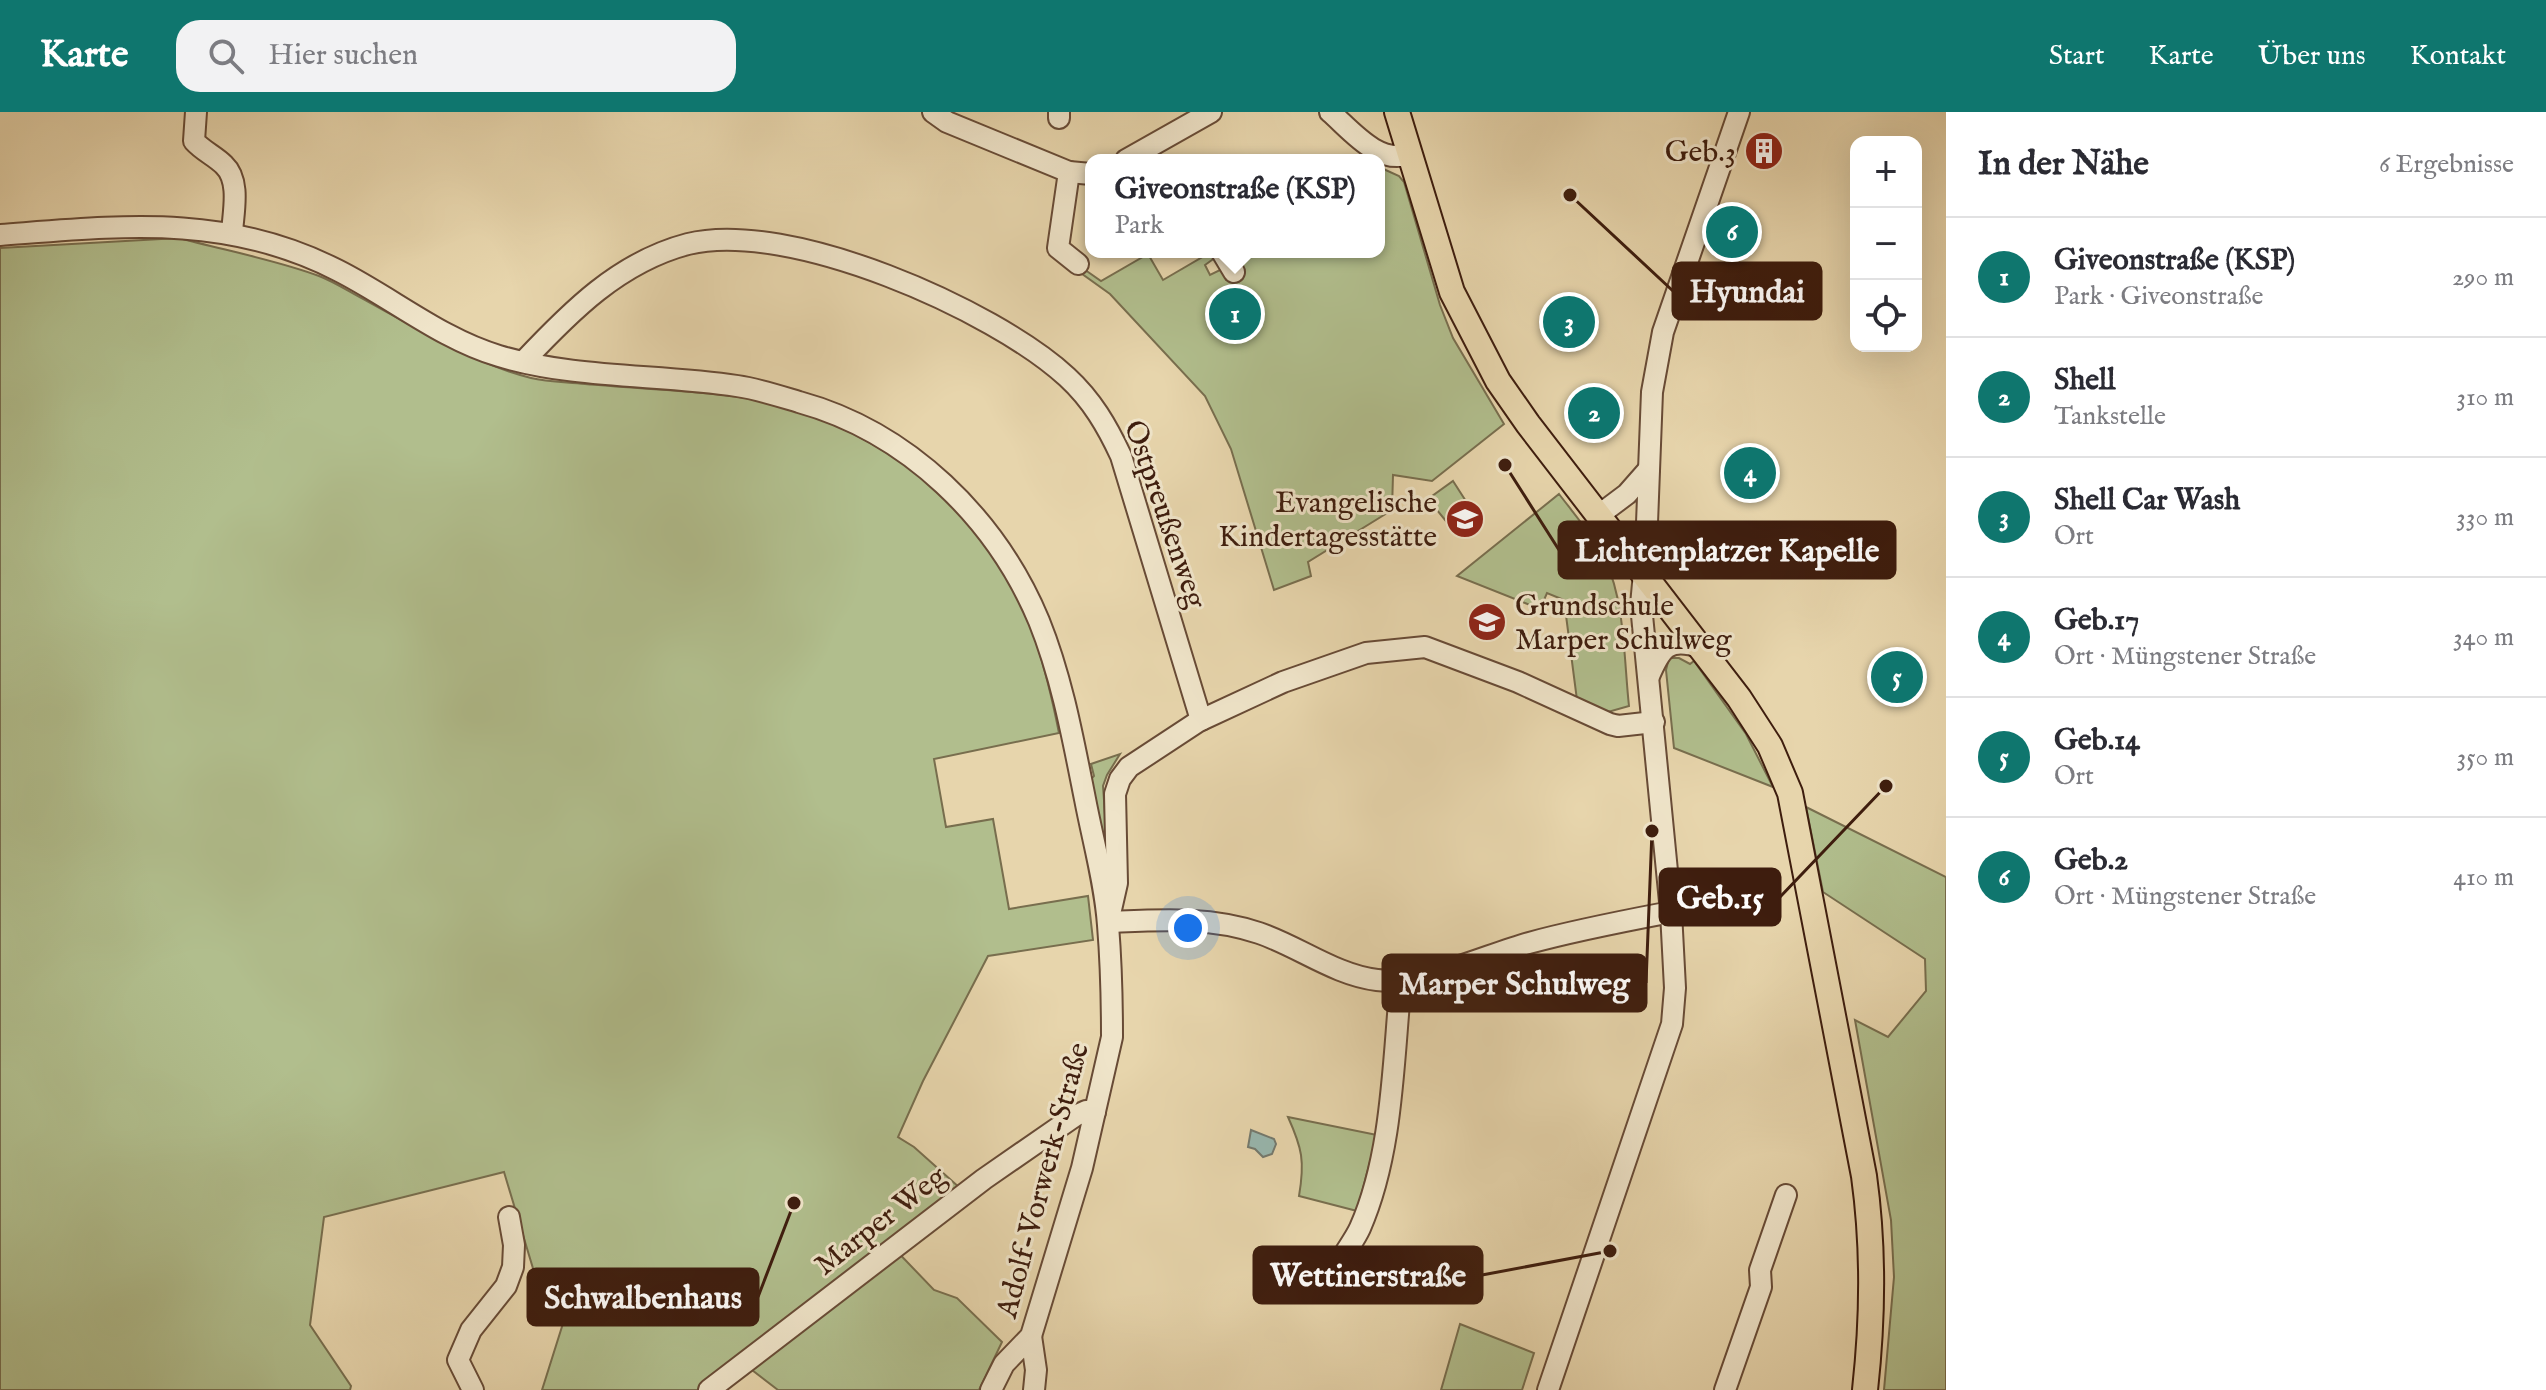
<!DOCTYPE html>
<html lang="de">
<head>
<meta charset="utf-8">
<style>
  :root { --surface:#fff; --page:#f2f2f3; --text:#2b2b33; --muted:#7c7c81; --line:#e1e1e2; --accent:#0f766e }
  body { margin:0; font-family:"IM FELL English",serif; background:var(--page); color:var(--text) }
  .controls { position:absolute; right:24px; top:24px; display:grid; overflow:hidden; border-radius:16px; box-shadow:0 8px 32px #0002 }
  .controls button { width:72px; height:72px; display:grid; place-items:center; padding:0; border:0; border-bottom:2px solid var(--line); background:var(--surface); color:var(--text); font:40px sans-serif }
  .you { position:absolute; left:1188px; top:816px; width:28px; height:28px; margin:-20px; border:6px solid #fff; border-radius:50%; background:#1a73e8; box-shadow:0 0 0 12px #1a73e833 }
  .badge { display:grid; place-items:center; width:52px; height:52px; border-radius:50%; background:var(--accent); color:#fff; font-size:26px; font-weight:700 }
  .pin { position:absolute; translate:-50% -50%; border:4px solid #fff; box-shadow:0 2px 8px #0006 }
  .popup { position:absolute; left:1085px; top:42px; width:300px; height:104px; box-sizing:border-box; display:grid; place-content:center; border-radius:16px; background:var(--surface); filter:drop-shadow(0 2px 6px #0005); font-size:26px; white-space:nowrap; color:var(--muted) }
  .popup b { font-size:30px; color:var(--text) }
  .popup::after { content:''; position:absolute; left:50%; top:100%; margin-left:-16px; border:16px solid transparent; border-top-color:var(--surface) }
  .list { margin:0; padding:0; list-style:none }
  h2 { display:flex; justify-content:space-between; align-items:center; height:104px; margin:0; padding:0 32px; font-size:34px }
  h2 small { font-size:26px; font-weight:400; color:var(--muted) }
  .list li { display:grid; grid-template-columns:52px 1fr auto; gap:24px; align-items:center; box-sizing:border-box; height:120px; padding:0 32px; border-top:2px solid var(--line) }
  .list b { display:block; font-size:30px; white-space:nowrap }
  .list p { margin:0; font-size:26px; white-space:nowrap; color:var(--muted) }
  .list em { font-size:26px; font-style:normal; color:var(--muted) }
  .icon { flex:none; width:44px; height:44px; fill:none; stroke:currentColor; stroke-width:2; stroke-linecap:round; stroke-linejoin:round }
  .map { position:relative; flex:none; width:1946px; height:1278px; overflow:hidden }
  header { display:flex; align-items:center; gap:48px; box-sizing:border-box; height:112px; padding:0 40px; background:var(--accent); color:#fff }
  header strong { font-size:38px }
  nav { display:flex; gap:44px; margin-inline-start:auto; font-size:28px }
  .search { width:560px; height:72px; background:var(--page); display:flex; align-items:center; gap:20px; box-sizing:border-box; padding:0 28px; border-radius:24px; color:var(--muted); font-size:30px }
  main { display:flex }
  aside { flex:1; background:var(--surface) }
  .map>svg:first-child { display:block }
  .green { fill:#b1be8d; stroke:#786e4e; stroke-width:2 }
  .water { fill:#98b8b0; stroke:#747a6f; stroke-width:2 }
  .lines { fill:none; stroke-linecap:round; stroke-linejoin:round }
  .minor-casing { stroke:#684b36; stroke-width:24 }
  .major-casing { stroke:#3e1d0e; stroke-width:28 }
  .minor { stroke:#efe4c9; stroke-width:20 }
  .major { stroke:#e7d5ac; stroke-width:24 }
  .labels { text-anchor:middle; stroke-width:6; stroke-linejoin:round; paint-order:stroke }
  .poi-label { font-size:30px; fill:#3e1d0e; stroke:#efe4c9; text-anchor:end }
  .street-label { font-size:30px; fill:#3e1d0e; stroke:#efe4c9 }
  .leader { fill:none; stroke:#3e1d0e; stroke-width:3 }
  .callout-dot { fill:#3e1d0e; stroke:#efe4c9; stroke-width:3 }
  .callout { fill:#3e1d0e; stroke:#3e1d0e; stroke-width:3 }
  .callout-label { font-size:32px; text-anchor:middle; font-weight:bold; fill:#fff }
</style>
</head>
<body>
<header>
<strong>Karte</strong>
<div class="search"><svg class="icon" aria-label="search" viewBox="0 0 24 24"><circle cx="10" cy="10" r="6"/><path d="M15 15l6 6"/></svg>Hier suchen</div>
<nav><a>Start</a><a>Karte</a><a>Über uns</a><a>Kontakt</a></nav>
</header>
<main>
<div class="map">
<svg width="1946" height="1278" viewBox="0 0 1946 1278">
  <rect width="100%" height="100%" fill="#e7d5ac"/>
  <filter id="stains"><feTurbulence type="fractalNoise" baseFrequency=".0025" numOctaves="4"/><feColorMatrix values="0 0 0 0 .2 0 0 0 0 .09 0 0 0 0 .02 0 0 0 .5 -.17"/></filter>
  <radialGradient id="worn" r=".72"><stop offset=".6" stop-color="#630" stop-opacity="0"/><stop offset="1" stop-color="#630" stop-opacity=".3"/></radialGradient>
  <!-- green -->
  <g class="green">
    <path d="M1379 55 1399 64 1404 70 1440 193 1453 226 1504 312 1432 369 1393 363 1392 398 1308 450 1311 464 1274 478 1231 337 1205 284 1110 182 1078 159 1081 155 1101 169 1148 142 1163 168 1211 140H1216V145L1205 153 1210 163 1257 140H1379Z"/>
    <path d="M179 126C223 138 277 148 319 164 335 170 351 181 367 189 420 218 472 251 531 266 548 270 567 270 585 272 631 276 678 278 724 283 832 295 935 356 996 446 1031 498 1047 561 1059 621L934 647 946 715 993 707 1009 797 1088 784 1093 828 988 844 923 969 898 1025 914 1035 961 1077 889 1131 934 1178 957 1186 1002 1230 979 1278H778L748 1255 717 1278H542L571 1186 538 1173 504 1060 324 1105 310 1213 351 1274 350 1278H0V136Z"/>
    <path d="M1453 369 1471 397 1450 414 1428 387Z"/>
    <path d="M1559 382C1575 403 1593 424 1605 448 1625 488 1624 550 1629 594L1608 600 1577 588 1564 488 1547 481 1540 497 1457 464Z"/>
    <path d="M1669 546H1679L1690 552 1694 549 1746 622 1773 675 1674 636 1666 558Z"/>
    <path d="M1120 642 1107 663 1103 674 1108 746 1106 748 1091 667 1094 664 1091 652Z"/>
    <path d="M1806 695 1946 765V1278H1884L1894 1165 1891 1108 1855 908 1888 925 1926 879 1925 847 1823 780Z"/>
    <path d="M1288 1005 1377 1023 1357 1099 1299 1084C1305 1049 1302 1036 1288 1005Z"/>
    <path d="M1460 1212 1534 1241 1522 1278H1441Z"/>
  </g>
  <!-- water -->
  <path class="water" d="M1251 1018 1274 1027 1276 1032 1272 1042 1263 1045 1255 1037 1248 1035Z"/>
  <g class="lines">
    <defs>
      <g id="minor">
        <path d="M196 0 194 29C203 39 215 44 224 53 241 69 233 101 232 121"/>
        <path d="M933 0 947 10 1069 60 1091 62"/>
        <path d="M1330 0C1351 18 1378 53 1409 42"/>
        <path d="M1059 6V0"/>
        <path d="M1126 48 1211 0"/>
        <path d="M1069 60 1058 136 1078 152"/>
        <path d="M0 123C120 114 225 101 337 158 391 185 441 227 499 244 576 267 658 262 737 274 758 277 779 284 799 290 908 320 996 406 1039 509 1062 566 1073 627 1085 687 1093 729 1105 771 1108 813 1111 850 1112 888 1112 925L1082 1056 1031 1224 1004 1252 991 1278"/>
        <path d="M1222 140 1234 160"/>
        <path d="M523 250C570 200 619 150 688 132 788 107 993 197 1067 265 1092 288 1107 314 1121 344L1201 608"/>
        <path d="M1599 403 1627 382 1649 357"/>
        <path d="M1635 449 1647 411 1652 280 1663 220 1739 0"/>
        <path d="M1649 564C1661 536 1668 525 1700 535"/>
        <path d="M1110 802 1117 771 1115 682 1120 667 1129 655 1199 609 1283 570 1366 541 1425 535 1518 570 1610 612 1618 614 1654 610"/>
        <path d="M1108 810C1158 808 1210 804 1259 821 1298 834 1335 863 1377 868 1424 873 1483 844 1529 831 1576 818 1624 809 1671 800"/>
        <path d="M1341 1148C1347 1137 1355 1127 1360 1116 1393 1041 1393 949 1401 868"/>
        <path d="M1031 1224 1036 1258 1034 1278"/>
        <path d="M473 1278 458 1248 471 1218 506 1174 513 1155 514 1133 509 1105"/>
        <path d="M709 1278 984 1067 1075 1004 1086 999 1095 1000"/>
        <path d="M1548 1278 1672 912 1675 876 1671 800 1641 493 1644 461"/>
        <path d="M1725 1278 1761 1175 1760 1158 1786 1083"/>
      </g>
      <path id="major" d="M1397 0 1452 180 1498 269 1528 312 1739 586 1770 634 1790 681 1864 1064C1874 1136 1873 1206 1865 1278"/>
    </defs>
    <!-- minor casing -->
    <use href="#minor" class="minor-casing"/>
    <!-- major casing -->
    <use href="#major" class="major-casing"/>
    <!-- minor -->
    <use href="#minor" class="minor"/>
    <!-- major -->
    <use href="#major" class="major"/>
  </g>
  <!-- icons -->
  <defs>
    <symbol id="building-disc" viewBox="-11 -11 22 22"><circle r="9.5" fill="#8f2418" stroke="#efe4c9"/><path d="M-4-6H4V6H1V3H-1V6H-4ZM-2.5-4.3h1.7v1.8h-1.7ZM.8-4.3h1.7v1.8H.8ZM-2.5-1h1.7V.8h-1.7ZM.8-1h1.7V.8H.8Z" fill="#fff"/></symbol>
    <symbol id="school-disc" viewBox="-11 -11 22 22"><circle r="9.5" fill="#8f2418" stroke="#efe4c9"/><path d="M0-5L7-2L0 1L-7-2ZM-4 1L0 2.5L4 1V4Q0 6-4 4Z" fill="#fff"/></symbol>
  </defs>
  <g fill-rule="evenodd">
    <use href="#building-disc" x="1742" y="17" width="44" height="44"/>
    <use href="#school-disc" x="1443" y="385" width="44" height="44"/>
    <use href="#school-disc" x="1465" y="488" width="44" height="44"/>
  </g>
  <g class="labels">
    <!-- poi labels -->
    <g class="poi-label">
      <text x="1736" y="49">Geb.3</text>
      <text x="1437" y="400">Evangelische<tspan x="1437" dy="34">Kindertagesstätte</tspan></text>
      <text x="1515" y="503" text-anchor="start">Grundschule<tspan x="1515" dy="34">Marper Schulweg</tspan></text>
    </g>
    <!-- street labels -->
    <g class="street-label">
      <text transform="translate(1166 402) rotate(71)" y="10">Ostpreußenweg</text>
      <text transform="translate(1042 1068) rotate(-75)" y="10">Adolf-Vorwerk-Straße</text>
      <text transform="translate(880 1108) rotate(-38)" y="10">Marper Weg</text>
    </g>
  </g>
  <!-- callouts -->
  <path class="leader" d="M1570 83L1673 179M1505 353L1559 438M1886 674L1780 785M1652 719L1646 871M1610 1139L1482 1163M794 1091L758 1185"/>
  <g class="callout-dot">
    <circle cx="1570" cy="83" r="8"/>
    <circle cx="1505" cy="353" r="8"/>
    <circle cx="1886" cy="674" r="8"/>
    <circle cx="1652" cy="719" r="8"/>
    <circle cx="1610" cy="1139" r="8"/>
    <circle cx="794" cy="1091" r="8"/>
  </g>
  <g class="callout">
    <rect x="1673" y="151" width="148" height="56" rx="8"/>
    <rect x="1559" y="410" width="336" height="56" rx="8"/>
    <rect x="1660" y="757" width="120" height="56" rx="8"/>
    <rect x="1383" y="843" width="263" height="56" rx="8"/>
    <rect x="1254" y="1135" width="228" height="56" rx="8"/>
    <rect x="528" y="1157" width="230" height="56" rx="8"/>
  </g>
  <g class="callout-label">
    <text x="1747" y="190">Hyundai</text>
    <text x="1727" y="449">Lichtenplatzer Kapelle</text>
    <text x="1720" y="796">Geb.15</text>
    <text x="1514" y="882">Marper Schulweg</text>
    <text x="1368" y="1174">Wettinerstraße</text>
    <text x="643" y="1196">Schwalbenhaus</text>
  </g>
  <rect width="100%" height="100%" filter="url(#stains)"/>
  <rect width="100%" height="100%" fill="url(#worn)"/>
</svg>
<div class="controls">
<button>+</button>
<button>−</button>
<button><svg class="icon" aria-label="locate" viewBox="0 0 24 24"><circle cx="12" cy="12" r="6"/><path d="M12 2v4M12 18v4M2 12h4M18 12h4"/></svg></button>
</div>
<div class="you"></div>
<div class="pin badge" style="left:1235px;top:202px">1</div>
<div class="popup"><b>Giveonstraße (KSP)</b>Park</div>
<div class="pin badge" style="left:1594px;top:301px">2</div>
<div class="pin badge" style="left:1569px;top:210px">3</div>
<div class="pin badge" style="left:1750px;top:361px">4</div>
<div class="pin badge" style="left:1897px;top:565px">5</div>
<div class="pin badge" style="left:1732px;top:120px">6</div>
</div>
<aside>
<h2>In der Nähe<small>6 Ergebnisse</small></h2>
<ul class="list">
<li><span class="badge">1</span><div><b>Giveonstraße (KSP)</b><p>Park · Giveonstraße</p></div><em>290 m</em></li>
<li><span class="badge">2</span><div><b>Shell</b><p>Tankstelle</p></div><em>310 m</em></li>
<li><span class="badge">3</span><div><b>Shell Car Wash</b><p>Ort</p></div><em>330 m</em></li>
<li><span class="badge">4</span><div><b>Geb.17</b><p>Ort · Müngstener Straße</p></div><em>340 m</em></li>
<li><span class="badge">5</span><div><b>Geb.14</b><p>Ort</p></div><em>350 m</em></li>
<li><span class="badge">6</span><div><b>Geb.2</b><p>Ort · Müngstener Straße</p></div><em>410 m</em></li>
</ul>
</aside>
</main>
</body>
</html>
